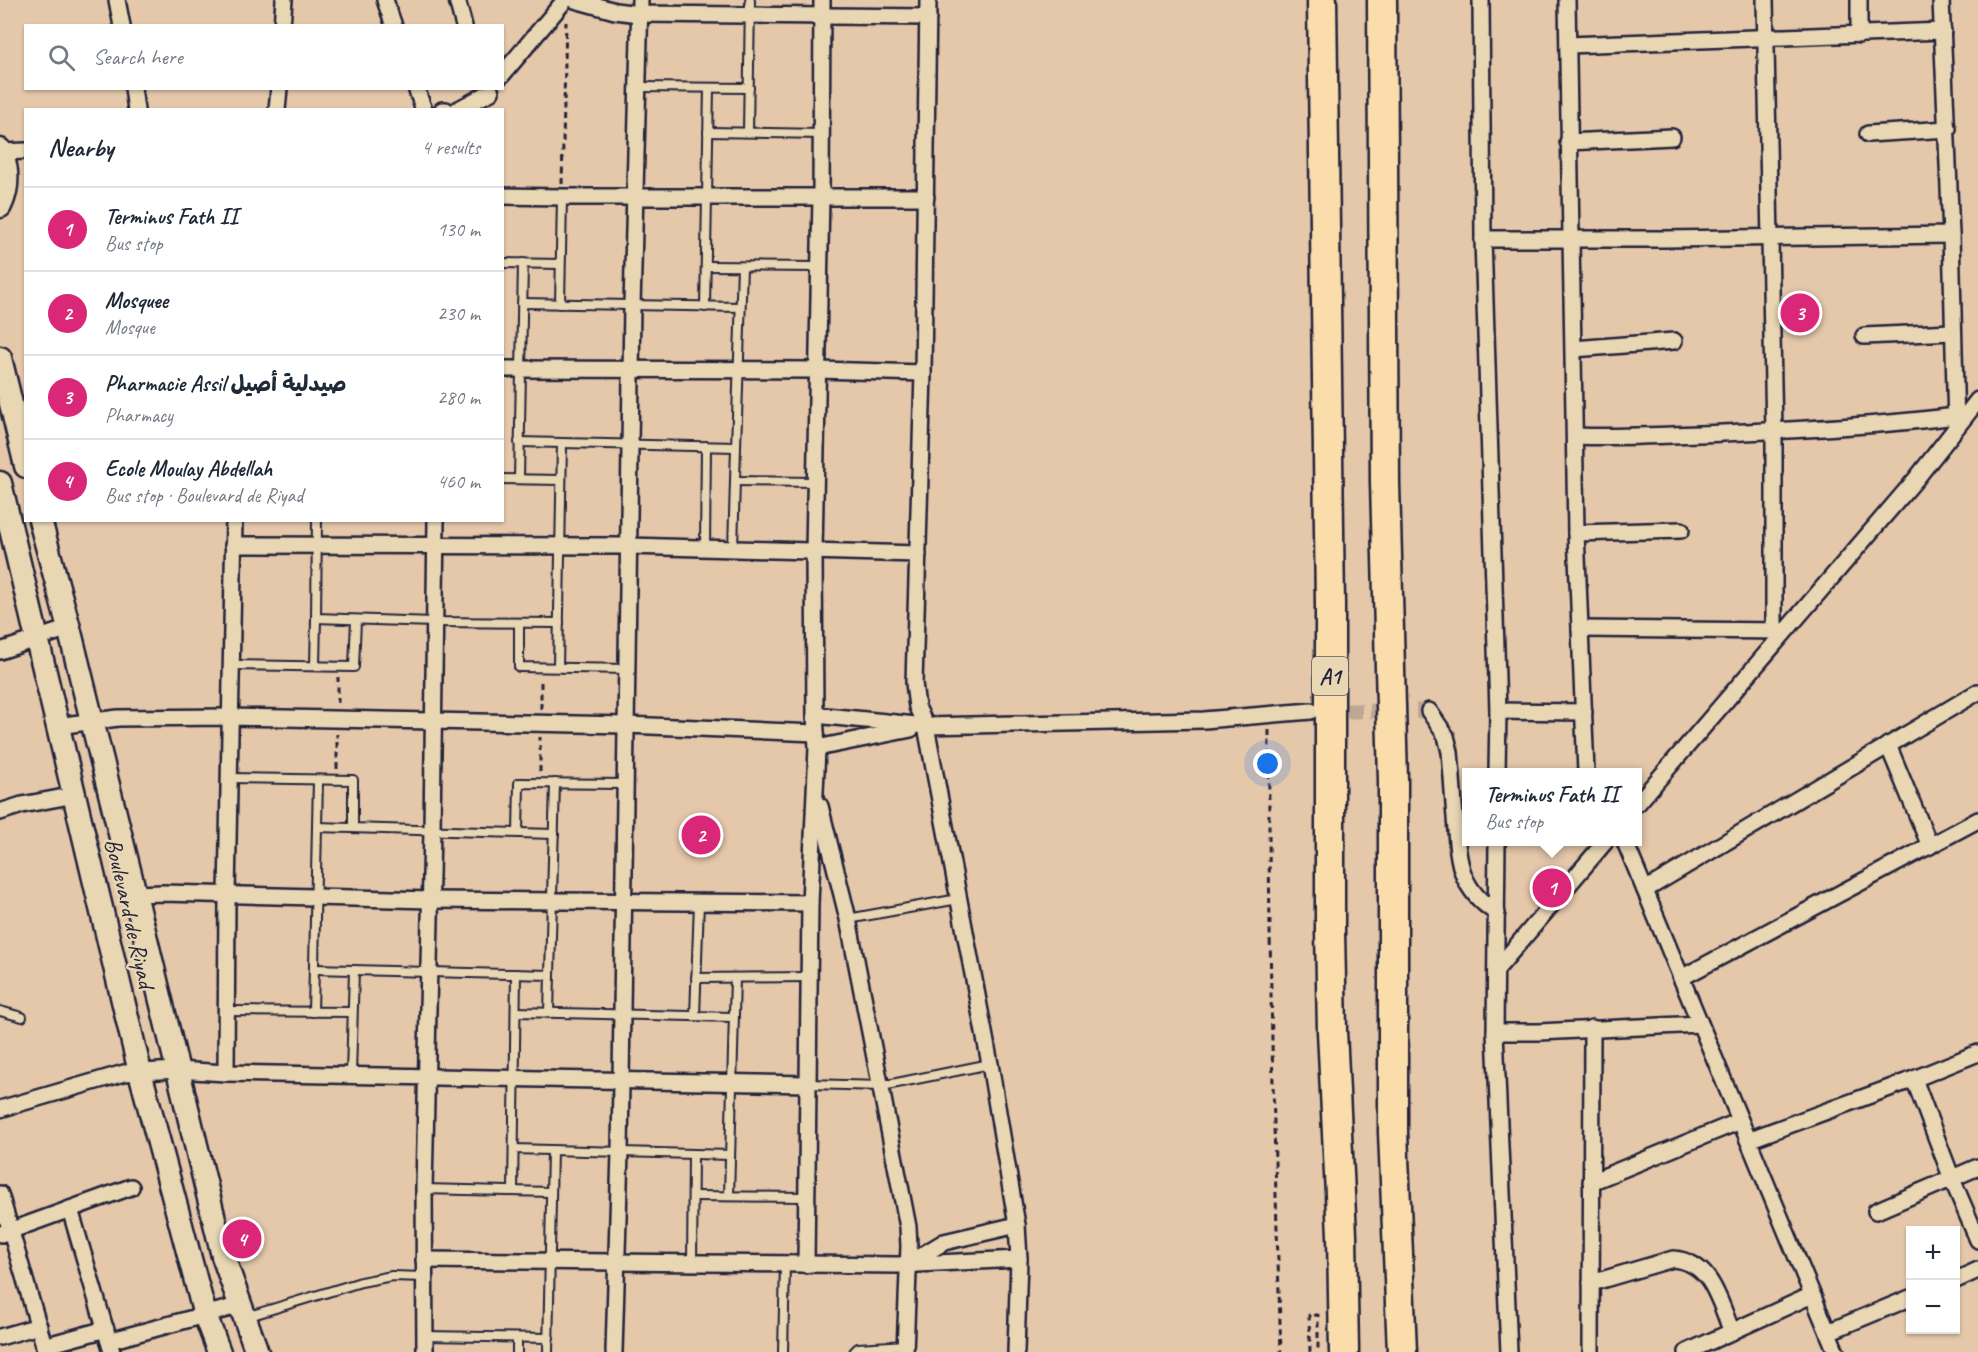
<!DOCTYPE html>
<html lang="en">
<head>
<meta charset="utf-8">
<style>
  :root { --surface:#fff; --page:#f6f6f7; --text:#1f2937; --muted:#747a83; --line:#e0e1e3; --accent:#db2777 }
  body { margin:0; font-family:Caveat,"Playpen Sans Arabic",sans-serif; background:var(--page); color:var(--text) }
  .controls { position:absolute; right:18px; bottom:18px; display:grid; overflow:hidden; border-radius:0px; box-shadow:0 2px 4px #0004 }
  .controls button { width:54px; height:54px; display:grid; place-items:center; padding:0; border:0; border-bottom:2px solid var(--line); background:var(--surface); color:var(--text); font:30px sans-serif }
  .you { position:absolute; left:1268px; top:764px; width:21px; height:21px; margin:-15px; border:4px solid #fff; border-radius:50%; background:#1a73e8; box-shadow:0 0 0 9px #1a73e833 }
  .badge { display:grid; place-items:center; width:39px; height:39px; border-radius:50%; background:var(--accent); color:#fff; font-size:20px; font-weight:700 }
  .pin { position:absolute; translate:-50% -50%; border:3px solid #fff; box-shadow:0 2px 6px #0006 }
  .popup { position:absolute; left:1462px; top:768px; width:180px; height:78px; box-sizing:border-box; display:grid; place-content:center; border-radius:0px; background:var(--surface); filter:drop-shadow(0 2px 4px #0005); font-size:20px; white-space:nowrap; color:var(--muted) }
  .popup b { font-size:22px; color:var(--text) }
  .popup::after { content:''; position:absolute; left:50%; top:100%; margin-left:-12px; border:12px solid transparent; border-top-color:var(--surface) }
  .list { margin:0; padding:0; list-style:none }
  h2 { display:flex; justify-content:space-between; align-items:center; height:78px; margin:0; padding:0 24px; font-size:26px }
  h2 small { font-size:20px; font-weight:400; color:var(--muted) }
  .list li { display:grid; grid-template-columns:39px 1fr auto; gap:18px; align-items:center; box-sizing:border-box; height:84px; padding:0 24px; border-top:2px solid var(--line) }
  .list b { display:block; font-size:22px; white-space:nowrap }
  .list p { margin:0; font-size:20px; white-space:nowrap; color:var(--muted) }
  .list em { font-size:20px; font-style:normal; color:var(--muted) }
  .icon { flex:none; width:33px; height:33px; fill:none; stroke:currentColor; stroke-width:2; stroke-linecap:round; stroke-linejoin:round }
  .map { position:relative; flex:none; width:1978px; height:1352px; overflow:hidden }
  .search { position:absolute; background:var(--surface); box-shadow:0 2px 4px #0004; left:24px; top:24px; width:480px; height:66px; display:flex; align-items:center; gap:15px; box-sizing:border-box; padding:0 21px; border-radius:0px; color:var(--muted); font-size:22px }
  .panel { position:absolute; background:var(--surface); box-shadow:0 2px 4px #0004; left:24px; top:108px; width:480px; height:414px; border-radius:0px }
  .map>svg:first-child { display:block }
  .lines { fill:none; stroke-linecap:round; stroke-linejoin:round }
  .street-tunnel { stroke:#bea794; stroke-width:15; stroke-dasharray:15 8; stroke-linecap:butt }
  .lane-casing { stroke:#22223b; stroke-width:12 }
  .street-casing { stroke:#22223b; stroke-width:20 }
  .secondary-casing { stroke:#22223b; stroke-width:27 }
  .highway-casing { stroke:#22223b; stroke-width:33 }
  .path { stroke:#22223b; stroke-width:3; stroke-dasharray:6 4.5; stroke-linecap:butt }
  .lane { stroke:#e9d7b4; stroke-width:8 }
  .street { stroke:#e9d7b4; stroke-width:15 }
  .secondary { stroke:#e9d7b4; stroke-width:22 }
  .highway { stroke:#faddab; stroke-width:28 }
  .labels { text-anchor:middle; stroke-width:5; stroke-linejoin:round; paint-order:stroke }
  .shield { fill:#e9d7b4; stroke:#5e585f; stroke-width:1.5 }
  .shield-label { font-size:22px; font-weight:bold; fill:#22223b }
  .street-label { font-size:24px; fill:#22223b; stroke:#e9d7b4 }
</style>
</head>
<body>
<div class="map">
<svg width="1978" height="1352" viewBox="0 0 1978 1352">
  <rect width="100%" height="100%" fill="#e5c8aa"/>
  <filter id="ink" filterUnits="userSpaceOnUse"><feTurbulence type="fractalNoise" baseFrequency=".0167" numOctaves="2"/><feDisplacementMap in="SourceGraphic" scale="12" xChannelSelector="R" yChannelSelector="G"/><feConvolveMatrix kernelMatrix="1 2 1 2 8 2 1 2 1" color-interpolation-filters="sRGB"/></filter>
  <g filter="url(#ink)">
    <g class="lines">
      <!-- street-tunnel -->
      <path class="street-tunnel" d="M1324 711H1429"/>
      <defs>
        <g id="lane">
          <path d="M637 87 749 88"/>
          <path d="M708 132 822 134"/>
          <path d="M748 132 750 0"/>
          <path d="M502 263 560 264"/>
          <path d="M706 266 820 267"/>
          <path d="M522 303 740 307"/>
          <path d="M560 304 562 197"/>
          <path d="M705 307 709 88"/>
          <path d="M519 442 736 447 742 267"/>
          <path d="M502 479 561 480"/>
          <path d="M519 479 523 263"/>
          <path d="M735 481 816 482"/>
          <path d="M317 520 316 618 434 622 559 623"/>
          <path d="M705 548 706 446"/>
          <path d="M733 549 736 447"/>
          <path d="M519 623V667L627 669"/>
          <path d="M232 665 354 667 356 620"/>
          <path d="M315 666 316 618"/>
          <path d="M558 667 562 443"/>
          <path d="M229 778 353 780V828"/>
          <path d="M317 827 554 834"/>
          <path d="M518 833 519 783 625 784"/>
          <path d="M848 919 958 899"/>
          <path d="M314 969 550 975 555 783"/>
          <path d="M696 978 809 977"/>
          <path d="M0 1011 22 1017"/>
          <path d="M226 1011 352 1012"/>
          <path d="M313 1012 318 780"/>
          <path d="M516 1012 733 1017"/>
          <path d="M549 1013 550 975"/>
          <path d="M695 1016 699 902"/>
          <path d="M351 1075 354 970"/>
          <path d="M808 1084 882 1086 990 1064"/>
          <path d="M514 1149 730 1155"/>
          <path d="M424 1189 551 1192"/>
          <path d="M513 1191 516 974"/>
          <path d="M693 1196 806 1197"/>
          <path d="M729 1196 735 978"/>
          <path d="M692 1263 693 1154"/>
          <path d="M246 1317 361 1282 392 1276 424 1277"/>
          <path d="M425 1336 549 1338"/>
          <path d="M517 1352V1338"/>
          <path d="M548 1352 552 1150"/>
          <path d="M783 1352 785 1264"/>
          <path d="M854 1352 858 1348 906 1345"/>
        </g>
        <g id="street">
          <path d="M117 0 122 26"/>
          <path d="M385 0 394 26"/>
          <path d="M457 0 464 26"/>
          <path d="M575 0 615 11 639 14 928 17"/>
          <path d="M928 0 923 373 914 683 917 707 926 726 990 1064 1017 1225 1019 1259 1016 1352"/>
          <path d="M1481 0 1483 239 1498 711 1497 772"/>
          <path d="M1567 0 1576 533 1586 772"/>
          <path d="M1765 0 1774 432V631"/>
          <path d="M282 26 284 0"/>
          <path d="M1859 35V0"/>
          <path d="M1568 45 1943 31"/>
          <path d="M502 75 565 0"/>
          <path d="M133 88 136 110"/>
          <path d="M416 88 424 110"/>
          <path d="M277 110 279 88"/>
          <path d="M442 110H446"/>
          <path d="M457 110 491 92"/>
          <path d="M1868 134 1948 129"/>
          <path d="M1568 142 1672 137"/>
          <path d="M2 152 26 151"/>
          <path d="M502 196 562 197H926"/>
          <path d="M1951 235 1956 427"/>
          <path d="M1483 239H1665L1951 235 1941 0"/>
          <path d="M1864 336 1953 332"/>
          <path d="M1574 349 1674 341"/>
          <path d="M502 369 818 370 923 373"/>
          <path d="M1576 436C1625 438 1674 435 1723 433 1801 430 1878 426 1956 416"/>
          <path d="M1576 533 1681 530"/>
          <path d="M233 545 629 546 918 554"/>
          <path d="M1580 629 1784 631"/>
          <path d="M0 651 69 628"/>
          <path d="M1429 711 1446 736 1450 752C1452 774 1453 795 1455 817 1458 859 1458 889 1497 913"/>
          <path d="M1498 711 1584 712"/>
          <path d="M815 715 926 726 1204 720 1311 711"/>
          <path d="M57 726 118 718 230 717 626 725 816 733"/>
          <path d="M1888 745 1930 846"/>
          <path d="M817 748 911 729"/>
          <path d="M1638 803 1916 479 1978 400"/>
          <path d="M820 806 848 919 908 1227 909 1246 905 1352"/>
          <path d="M0 812 22 805 75 795"/>
          <path d="M1497 842 1495 1032 1509 1352"/>
          <path d="M1625 842 1836 1352"/>
          <path d="M1645 890 1978 692"/>
          <path d="M135 894 163 893 431 900 810 903"/>
          <path d="M1496 970 1605 842"/>
          <path d="M1681 978 1978 820"/>
          <path d="M1495 1032H1539L1700 1024"/>
          <path d="M226 1073 227 895 234 520"/>
          <path d="M1914 1079 1952 1179 1978 1240"/>
          <path d="M0 1109 124 1073 177 1070 226 1073 808 1084"/>
          <path d="M1748 1140 1914 1079 1978 1053"/>
          <path d="M1591 1182 1740 1121"/>
          <path d="M0 1194 46 1352"/>
          <path d="M70 1209 112 1352"/>
          <path d="M1876 1211 1978 1167"/>
          <path d="M1 1234 131 1187"/>
          <path d="M424 1260 897 1265 1019 1259"/>
          <path d="M911 1262 944 1242 1017 1225"/>
          <path d="M806 1265 810 903 817 748 815 715 814 551 821 196 822 0"/>
          <path d="M1956 1280 1978 1270"/>
          <path d="M1591 1283 1673 1259C1712 1262 1719 1301 1732 1332"/>
          <path d="M1828 1332 1910 1298"/>
          <path d="M0 1337 39 1326"/>
          <path d="M109 1341 241 1305"/>
          <path d="M44 1346 106 1329"/>
          <path d="M425 1352 424 1189 432 830 436 520"/>
          <path d="M614 1352 620 1152 632 306 640 0"/>
          <path d="M1591 1352 1592 1028"/>
          <path d="M1687 1352 1812 1295"/>
        </g>
        <g id="secondary">
          <path d="M0 150C8 167 9 188 0 206"/>
          <path d="M0 358 26 466"/>
          <path d="M0 483 140 1072 205 1315 219 1352"/>
          <path d="M40 520 69 628 135 894 223 1256 257 1352"/>
        </g>
        <g id="highway">
          <path d="M1322 0 1330 605V932L1332 1031 1342 1235 1344 1352"/>
          <path d="M1382 0 1385 483 1393 780V1132L1402 1352"/>
        </g>
      </defs>
      <!-- lane casing -->
      <use href="#lane" class="lane-casing"/>
      <!-- street casing -->
      <use href="#street" class="street-casing"/>
      <!-- secondary casing -->
      <use href="#secondary" class="secondary-casing"/>
      <!-- highway casing -->
      <use href="#highway" class="highway-casing"/>
      <!-- path -->
      <g class="path">
        <path d="M562 184 566 22"/>
        <path d="M338 703V677"/>
        <path d="M541 709V680"/>
        <path d="M1269 730C1268 937 1274 1145 1281 1352"/>
        <path d="M337 769V734"/>
        <path d="M540 772V737"/>
        <path d="M1310 1352 1309 1315H1318V1352"/>
      </g>
      <!-- lane -->
      <use href="#lane" class="lane"/>
      <!-- street -->
      <use href="#street" class="street"/>
      <!-- secondary -->
      <use href="#secondary" class="secondary"/>
      <!-- highway -->
      <use href="#highway" class="highway"/>
    </g>
  </g>
  <g class="labels">
    <!-- shield labels -->
    <rect class="shield" x="1312" y="657" width="36" height="38" rx="4.5"/>
    <g class="shield-label">
      <text x="1330" y="684">A1</text>
    </g>
    <!-- street labels -->
    <g class="street-label">
      <text transform="translate(130 913) rotate(77)" y="8">Boulevard de Riyad</text>
    </g>
  </g>
</svg>
<div class="controls">
<button>+</button>
<button>−</button>
</div>
<div class="you"></div>
<div class="pin badge" style="left:1552px;top:888px">1</div>
<div class="popup"><b>Terminus Fath II</b>Bus stop</div>
<div class="pin badge" style="left:701px;top:835px">2</div>
<div class="pin badge" style="left:1800px;top:313px">3</div>
<div class="pin badge" style="left:242px;top:1239px">4</div>
<div class="search"><svg class="icon" aria-label="search" viewBox="0 0 24 24"><circle cx="10" cy="10" r="6"/><path d="M15 15l6 6"/></svg>Search here</div>
<section class="panel">
<h2>Nearby<small>4 results</small></h2>
<ul class="list">
<li><span class="badge">1</span><div><b>Terminus Fath II</b><p>Bus stop</p></div><em>130 m</em></li>
<li><span class="badge">2</span><div><b>Mosquee</b><p>Mosque</p></div><em>230 m</em></li>
<li><span class="badge">3</span><div><b>Pharmacie Assil صيدلية أصيل</b><p>Pharmacy</p></div><em>280 m</em></li>
<li><span class="badge">4</span><div><b>Ecole Moulay Abdellah</b><p>Bus stop · Boulevard de Riyad</p></div><em>460 m</em></li>
</ul>
</section>
</div>
</body>
</html>
